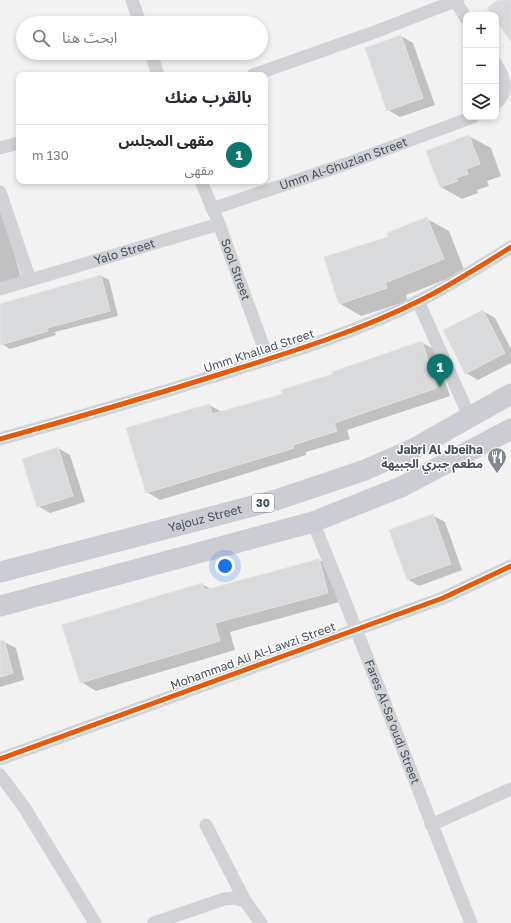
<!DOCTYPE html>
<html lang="ar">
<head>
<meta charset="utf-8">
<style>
  :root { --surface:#fff; --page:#f2f2f3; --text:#2b2b33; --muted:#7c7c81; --line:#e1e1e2; --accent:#0f766e }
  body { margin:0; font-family:"Golos Text","Noto Sans Arabic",sans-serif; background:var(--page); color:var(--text); direction:rtl }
  .controls { position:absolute; right:12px; top:12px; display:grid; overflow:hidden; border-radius:8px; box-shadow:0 2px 6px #0003 }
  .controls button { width:36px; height:36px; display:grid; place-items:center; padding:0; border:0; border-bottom:1px solid var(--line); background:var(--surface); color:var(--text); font:20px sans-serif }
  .you { position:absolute; left:225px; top:566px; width:14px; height:14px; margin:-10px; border:3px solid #fff; border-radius:50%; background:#1a73e8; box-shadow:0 0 0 6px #1a73e833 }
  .badge { display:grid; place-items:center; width:26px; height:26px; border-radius:50%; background:var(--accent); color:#fff; font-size:13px; font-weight:700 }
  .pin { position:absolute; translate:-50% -33px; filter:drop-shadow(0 1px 2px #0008) }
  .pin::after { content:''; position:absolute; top:21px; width:14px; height:12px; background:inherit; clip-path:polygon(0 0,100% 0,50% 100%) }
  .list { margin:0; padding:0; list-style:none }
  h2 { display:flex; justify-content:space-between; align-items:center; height:52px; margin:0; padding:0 16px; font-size:17px }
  h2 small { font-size:13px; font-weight:400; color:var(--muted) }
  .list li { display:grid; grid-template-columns:26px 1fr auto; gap:12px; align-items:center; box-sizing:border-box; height:60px; padding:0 16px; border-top:1px solid var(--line) }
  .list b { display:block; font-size:15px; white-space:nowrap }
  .list p { margin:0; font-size:13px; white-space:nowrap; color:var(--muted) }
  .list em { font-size:13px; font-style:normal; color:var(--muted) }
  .icon { flex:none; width:22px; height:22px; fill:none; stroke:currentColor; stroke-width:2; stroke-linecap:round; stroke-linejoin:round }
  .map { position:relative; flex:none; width:511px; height:923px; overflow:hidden; direction:ltr }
  .search { position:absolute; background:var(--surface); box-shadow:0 2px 6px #0003; left:16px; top:16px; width:252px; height:44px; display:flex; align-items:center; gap:10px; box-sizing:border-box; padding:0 14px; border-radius:22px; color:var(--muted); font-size:15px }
  .panel { position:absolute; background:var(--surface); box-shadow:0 2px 6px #0003; left:16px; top:72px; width:252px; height:112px; border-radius:8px; direction:rtl }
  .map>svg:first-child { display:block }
  .shadow { fill:#0003 }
  .building { fill:#d9dadc; stroke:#e3e3e5 }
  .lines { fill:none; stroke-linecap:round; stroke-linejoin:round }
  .street { stroke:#d0d2d5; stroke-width:13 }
  .primary { stroke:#cbcdd2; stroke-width:21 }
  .cycleway-casing { stroke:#fff; stroke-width:8 }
  .cycleway { stroke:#e8590c; stroke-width:5 }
  .labels { text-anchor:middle; stroke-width:3; stroke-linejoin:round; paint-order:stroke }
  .shield { fill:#fff; stroke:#7e8490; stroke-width:1 }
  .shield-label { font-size:11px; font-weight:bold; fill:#475060 }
  .street-label { font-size:12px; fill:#475060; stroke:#fff }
  .poi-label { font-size:12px; font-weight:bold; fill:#475060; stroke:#fff; text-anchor:end }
</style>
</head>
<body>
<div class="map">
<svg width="511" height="923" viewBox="0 0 511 923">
  <rect width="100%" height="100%" fill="#f2f2f2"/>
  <!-- shadow -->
  <g class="shadow">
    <path d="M401 36 413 43 435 105 400 117 388 110Z"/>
    <path d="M469 136 491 148 501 176 487 181 489 186 477 190 478 193 462 199 441 187 428 151Z"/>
    <path d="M0 210 2 212 21 277 0 284Z"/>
    <path d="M427 219 449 231 465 272 406 295 408 301 361 316 339 303 389 237Z"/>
    <path d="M101 276 109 280 118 316 55 332 56 335 10 349 2 344 0 339V305Z"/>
    <path d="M483 311 495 318 511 349V363L478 380 466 373Z"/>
    <path d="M421 342 435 350 450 396 347 430 350 439 306 452V455L160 500 147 492 209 405 222 412 283 395Z"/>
    <path d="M58 448 70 455 85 502 50 513 38 506Z"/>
    <path d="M432 515 445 522 462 570 419 586 407 579Z"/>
    <path d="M319 560 335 569 343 601 230 632 235 650 96 691 81 682 202 584 211 589Z"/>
    <path d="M4 642 16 648 24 680 0 687V643Z"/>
  </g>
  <!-- building -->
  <g class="building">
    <path d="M498 0H511V42L496 20V15H492L487 8Z"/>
    <path d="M401 35 423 98 387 111 365 48Z"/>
    <path d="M469 135 480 164 466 169 468 174 456 178 458 181 440 187 426 151Z"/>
    <path d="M427 217 444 259 385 283 387 288 339 304 324 257 388 237 387 233Z"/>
    <path d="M101 275 110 311 47 328 48 331 0 345V304Z"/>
    <path d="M483 310 505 353 465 374 443 330Z"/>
    <path d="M422 341 437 388 334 423 337 431 293 445 294 448 146 493 126 428 209 404 212 414 282 394 281 390 333 374 332 372Z"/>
    <path d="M58 447 73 496 37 507 22 459Z"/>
    <path d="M433 514 451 564 407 580 389 530Z"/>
    <path d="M319 559 328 593 215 623 220 641 80 683 62 625 202 583 205 590Z"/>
    <path d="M4 640 13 673 0 677V641Z"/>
  </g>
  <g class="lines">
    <!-- street -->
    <g class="street">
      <path d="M132 0 140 23"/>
      <path d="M456 2 466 18"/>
      <path d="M151 53 158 75"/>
      <path d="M496 64C504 77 510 92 496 103"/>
      <path d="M253 75 372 33 458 0"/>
      <path d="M0 148 19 143"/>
      <path id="s1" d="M201 181 219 224 268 359"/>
      <path d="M0 192 30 280"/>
      <path id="s2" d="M212 209 343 165 473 117"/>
      <path id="s3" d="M0 289 219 224"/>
      <path d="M418 301 470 418"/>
      <path d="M0 439C76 418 151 396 227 372 291 352 359 331 419 301 451 285 481 266 511 247"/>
      <path id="s4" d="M313 522C368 655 417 790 471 923"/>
      <path d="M0 759 443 598 511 566"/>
      <path d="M0 775 24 807 95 923"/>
      <path d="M206 825 245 901 261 923"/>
      <path d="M431 825 511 789"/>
      <path d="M154 923 224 899 235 898 245 901"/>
    </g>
    <!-- primary -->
    <g class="primary">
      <path id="s5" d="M0 572 276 500 365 470 415 448 511 394"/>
      <path d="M0 606 313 522 401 487 511 429"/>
    </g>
    <defs>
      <g id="cycleway">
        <path d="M0 439C76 418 151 396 227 372 291 352 359 331 419 301 451 285 481 266 511 247"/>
        <path d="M0 759 443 598 511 566"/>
      </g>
    </defs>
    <!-- cycleway casing -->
    <use href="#cycleway" class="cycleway-casing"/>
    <!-- cycleway -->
    <use href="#cycleway" class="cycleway"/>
  </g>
  <!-- icons -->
  <defs>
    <symbol id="restaurant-pin" viewBox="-11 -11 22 30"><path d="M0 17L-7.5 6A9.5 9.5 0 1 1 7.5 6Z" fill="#838993" stroke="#fff"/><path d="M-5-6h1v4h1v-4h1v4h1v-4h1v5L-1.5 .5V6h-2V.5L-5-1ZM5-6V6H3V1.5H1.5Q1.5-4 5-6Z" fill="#fff"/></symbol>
  </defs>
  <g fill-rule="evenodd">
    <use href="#restaurant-pin" x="486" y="446" width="22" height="30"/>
  </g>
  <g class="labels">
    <!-- shield labels -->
    <rect class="shield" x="252" y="494" width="22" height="18" rx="3"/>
    <g class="shield-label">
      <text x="263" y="507">30</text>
    </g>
    <!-- street labels -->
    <g class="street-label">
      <text dy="4" stroke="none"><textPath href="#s2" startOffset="139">Umm Al-Ghuzlan Street</textPath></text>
      <text dy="4" stroke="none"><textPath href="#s3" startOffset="130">Yalo Street</textPath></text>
      <text dy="4" stroke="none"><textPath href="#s1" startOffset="95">Sool Street</textPath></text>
      <text transform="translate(259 351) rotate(-18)" y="4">Umm Khallad Street</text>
      <text dy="4" stroke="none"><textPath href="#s5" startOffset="212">Yajouz Street</textPath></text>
      <text transform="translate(253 656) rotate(-20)" y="4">Mohammad Ali Al-Lawzi Street</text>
      <text dy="4" stroke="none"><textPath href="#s4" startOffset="215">Fares Al-Sa’oudi Street</textPath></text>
    </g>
    <!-- poi labels -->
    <g class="poi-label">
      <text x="483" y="454">Jabri Al Jbeiha<tspan x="483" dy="14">مطعم جبري الجبيهة</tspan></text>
    </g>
  </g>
</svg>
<div class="controls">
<button>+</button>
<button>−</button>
<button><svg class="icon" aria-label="layers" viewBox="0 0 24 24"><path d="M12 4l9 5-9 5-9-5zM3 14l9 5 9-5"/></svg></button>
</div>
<div class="you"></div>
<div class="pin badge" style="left:440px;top:387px">1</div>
<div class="search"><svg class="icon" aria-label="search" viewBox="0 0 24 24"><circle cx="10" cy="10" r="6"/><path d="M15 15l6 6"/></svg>ابحث هنا</div>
<section class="panel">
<h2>بالقرب منك<small></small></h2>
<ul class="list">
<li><span class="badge">1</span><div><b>مقهى المجلس</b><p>مقهى</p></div><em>130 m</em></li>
</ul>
</section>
</div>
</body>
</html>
